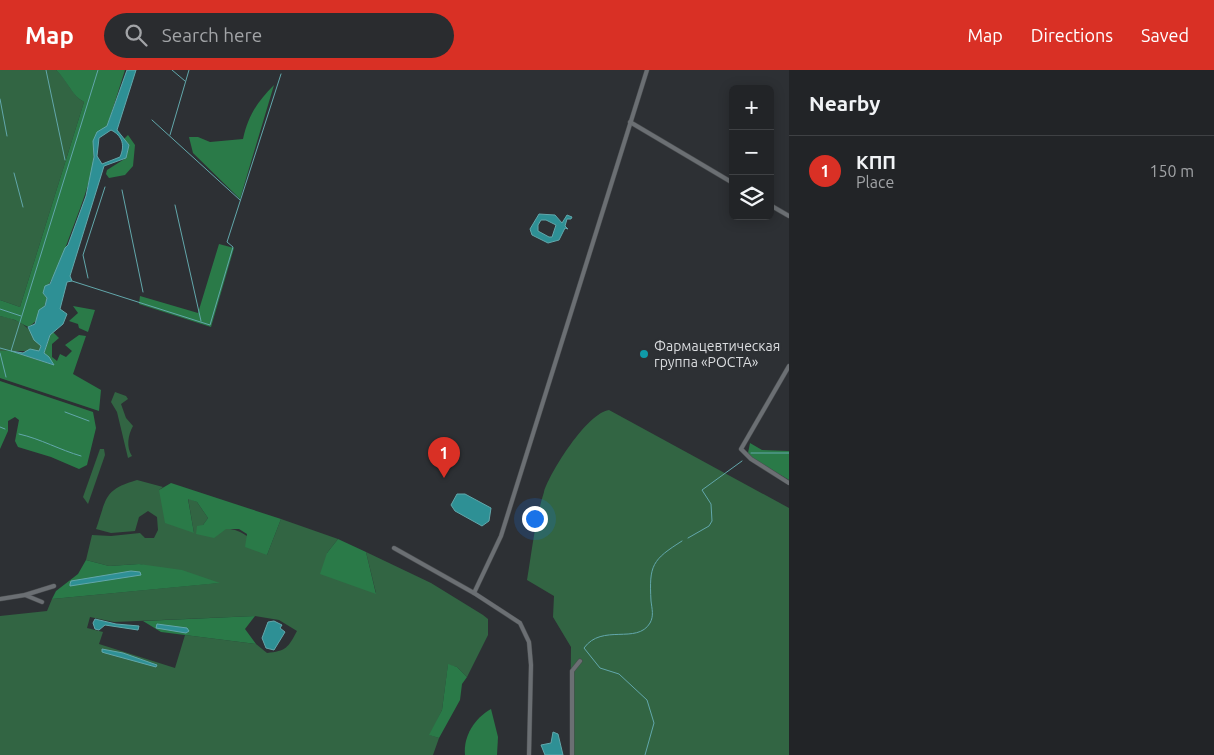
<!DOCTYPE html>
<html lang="en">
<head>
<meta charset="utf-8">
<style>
  :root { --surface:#222427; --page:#2a2c2f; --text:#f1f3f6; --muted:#a2a4a7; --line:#3f4144; --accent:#d93025 }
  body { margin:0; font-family:Ubuntu,sans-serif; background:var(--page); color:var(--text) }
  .controls { position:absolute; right:15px; top:15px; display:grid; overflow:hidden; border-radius:8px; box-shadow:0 2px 12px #0003 }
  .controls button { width:45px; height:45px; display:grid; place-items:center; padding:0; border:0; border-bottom:1px solid var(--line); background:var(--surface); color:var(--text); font:25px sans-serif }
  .you { position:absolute; left:534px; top:448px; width:18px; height:18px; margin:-12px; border:4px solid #fff; border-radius:50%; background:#1a73e8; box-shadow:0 0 0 8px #1a73e833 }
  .badge { display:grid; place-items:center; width:32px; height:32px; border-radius:50%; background:var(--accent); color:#fff; font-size:16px; font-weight:700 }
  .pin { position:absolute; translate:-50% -41px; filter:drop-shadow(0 1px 2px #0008) }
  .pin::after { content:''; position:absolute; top:26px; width:18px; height:15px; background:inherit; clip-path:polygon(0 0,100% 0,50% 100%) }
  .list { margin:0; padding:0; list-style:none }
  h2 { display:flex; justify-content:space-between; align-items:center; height:65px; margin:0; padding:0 20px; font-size:21px }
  h2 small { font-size:16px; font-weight:400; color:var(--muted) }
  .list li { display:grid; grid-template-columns:32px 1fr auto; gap:15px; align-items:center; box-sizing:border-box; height:70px; padding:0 20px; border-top:1px solid var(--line) }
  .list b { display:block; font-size:19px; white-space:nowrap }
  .list p { margin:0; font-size:16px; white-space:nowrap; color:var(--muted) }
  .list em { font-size:16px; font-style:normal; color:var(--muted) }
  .icon { flex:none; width:28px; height:28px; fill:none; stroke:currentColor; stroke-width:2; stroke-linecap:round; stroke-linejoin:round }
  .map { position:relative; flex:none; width:789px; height:685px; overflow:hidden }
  header { display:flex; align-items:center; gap:30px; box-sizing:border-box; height:70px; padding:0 25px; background:var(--accent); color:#fff }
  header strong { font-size:24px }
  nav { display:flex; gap:28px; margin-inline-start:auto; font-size:18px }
  .search { width:350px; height:45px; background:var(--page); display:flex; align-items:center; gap:12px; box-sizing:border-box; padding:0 18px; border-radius:28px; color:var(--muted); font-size:19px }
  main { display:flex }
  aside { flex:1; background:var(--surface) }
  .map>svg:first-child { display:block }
  .green { fill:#326543; fill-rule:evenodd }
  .forest { fill:#2a7a48 }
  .water { fill:#2e9095; stroke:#62a7ab; fill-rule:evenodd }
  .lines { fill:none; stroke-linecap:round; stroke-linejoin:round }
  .stream { stroke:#62a7ab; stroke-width:1 }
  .street-casing { stroke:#484b4e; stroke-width:5 }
  .street { stroke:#6b6f73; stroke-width:4 }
  .culture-dot { fill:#0f9aa8; stroke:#2d3034; stroke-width:2 }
  .labels { text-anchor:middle; stroke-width:4.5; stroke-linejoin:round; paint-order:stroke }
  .poi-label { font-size:14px; fill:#dadcdf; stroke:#2d3034; text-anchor:start }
</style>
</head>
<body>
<header>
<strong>Map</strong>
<div class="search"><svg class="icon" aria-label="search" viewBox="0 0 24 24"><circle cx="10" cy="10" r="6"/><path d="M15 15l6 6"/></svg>Search here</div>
<nav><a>Map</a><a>Directions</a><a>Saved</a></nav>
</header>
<main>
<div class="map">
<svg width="789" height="685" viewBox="0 0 789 685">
  <rect width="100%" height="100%" fill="#2d3034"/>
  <!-- green -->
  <g class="green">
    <path d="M0 0H56C67 9 72 26 84 32L20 237 0 230Z"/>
    <path d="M0 246C9 248 19 250 26 257 33 262 34 270 41 275L39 281H0Z"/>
    <path d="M115 322 126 326 128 329 121 334 126 348 133 356C128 365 126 377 132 386L128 388 117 342 111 332Z"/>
    <path d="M609 340 789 438V685H570L571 577 553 547 554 526 527 510C532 481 535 450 544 422 550 402 587 343 609 340Z"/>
    <path d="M100 379H104L105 385 88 434 83 427Z"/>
    <path d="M137 410 163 417 159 420 194 463 188 428 197 432 208 448 203 455C241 461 239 456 267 485L281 449 338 469 327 483 376 523 366 482 431 513 483 545 488 549V565L467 607 457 597 448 595 442 640 430 665 439 668 433 685H0V546L47 541 52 529 218 513 139 494 109 496 86 490 92 465 111 466 140 463 145 468H154L158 460 157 447 148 441 139 447 135 461 111 463 96 459C107 428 103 420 137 410ZM255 546 279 550 297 561C288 578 286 581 267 583L256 574 185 565 175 598 99 574 103 562 87 558 90 547 114 552Z"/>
  </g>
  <!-- forest -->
  <g class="forest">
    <path d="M56 0H125L107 57C87 68 96 78 93 97 88 116 82 134 75 152 65 177 59 201 43 223L47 228C44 239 38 252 28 257L15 250 0 246V230L20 237 84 32C72 26 67 10 56 0Z"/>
    <path d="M274 15 240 129 193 83 189 67H198L210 72 243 69C248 46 257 32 274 15Z"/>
    <path d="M128 65 135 75 133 96 125 105 109 108 106 104 107 100 126 88 129 75 124 69Z"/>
    <path d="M219 174 234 178 211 257 139 234 140 226 198 243Z"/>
    <path d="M73 236 95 240 88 262 79 258 78 254 69 251 78 243Z"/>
    <path d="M53 262 59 268 52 274V287L57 291 60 284 66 287 72 281 65 275 79 265 86 266 73 304 101 320 99 341 0 308V281H11L53 295 44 284 50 265Z"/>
    <path d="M0 311 93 342 96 358 87 395 79 399 51 387 18 377 15 371 19 350 15 347 8 351V361L0 379Z"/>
    <path d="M750 373 762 380 789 381V410L757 392 748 383Z"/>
    <path d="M171 413 281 449 267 485 245 477 247 464 239 459H226L214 468 196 464 197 456 203 455 208 448 197 432 188 429 194 463 165 453 159 420Z"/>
    <path d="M338 469 366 482 376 524 320 504 327 483Z"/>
    <path d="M86 490 109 496 139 494 182 500 220 513 52 529 56 521 78 504Z"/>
    <path d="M255 546 245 559 256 574 161 562 143 551Z"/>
    <path d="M448 594 457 597 467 607 462 614 460 630 439 668 429 665 442 640Z"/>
    <path d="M491 639 498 667 497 685H465C463 666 475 648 491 639Z"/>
  </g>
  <!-- water -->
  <g class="water">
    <path d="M127 0H136L117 60 129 75 126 88 104 96 70 206 72 211 67 212 60 239 67 244 63 254 50 265 44 283 49 287 54 295 11 281 23 283 30 279 39 281 41 276 34 270 28 257 35 254 39 240 45 236 47 228 43 223 45 216 50 214 65 178 68 175 86 126 94 87 93 71 97 62 107 56ZM111 60C123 66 125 76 120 87L102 94 97 86 99 68Z"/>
    <path d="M539 144 555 145 562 153 567 145 572 147 571 149H567L565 156 568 159 565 158 559 170 548 173 532 165 530 159ZM546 150 556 155 552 167H549L538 161V155L541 150Z"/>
    <path d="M457 424H465L491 438 489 451 482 456 455 441 451 435Z"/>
    <path d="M131 501 140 502 141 505 70 516V514L71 511Z"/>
    <path d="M95 549 116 554 139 556 138 560 105 555 99 560 95 559 93 553Z"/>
    <path d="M274 551 282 555 280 558 285 562 274 580 266 578 262 568 268 552Z"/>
    <path d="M157 554 187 558 189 561 186 563 156 558Z"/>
    <path d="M102 579 123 583 157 595 156 597 105 583 102 582Z"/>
    <path d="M553 662 558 664 563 685H545L541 675 551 673Z"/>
  </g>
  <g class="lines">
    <!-- stream -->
    <g class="stream">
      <path d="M46 0 65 90"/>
      <path d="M172 0 185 11"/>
      <path d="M0 29 7 66"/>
      <path d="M152 50 240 130"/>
      <path d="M170 65 189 0"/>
      <path d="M14 103 23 137"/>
      <path d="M122 120 143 222"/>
      <path d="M175 135 201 251"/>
      <path d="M88 208 83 185 105 117"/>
      <path d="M72 211 210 255 233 177 227 172 281 4"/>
      <path d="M0 239 21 246"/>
      <path d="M0 278 11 281 98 0"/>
      <path d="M0 283 6 307"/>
      <path d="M65 342 89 351"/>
      <path d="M0 357 5 359"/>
      <path d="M19 364C41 369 60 380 81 386"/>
      <path d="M751 383H789"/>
      <path d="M688 468 709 456 712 451 711 434 702 420 742 391"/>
      <path d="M645 685 654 653 647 630 619 604 600 598 584 578C602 553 637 575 650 553 654 546 652 539 651 531 649 495 652 490 682 471"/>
    </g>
    <defs>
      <g id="street">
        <path d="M630 52 733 113"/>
        <path d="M770 135 789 146"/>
        <path d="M789 296 741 379 751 389 789 413"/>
        <path d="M394 478 474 523 520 553 529 572 531 595 529 685"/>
        <path d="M474 523 501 466 647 0"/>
        <path d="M25 525 42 532"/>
        <path d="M0 529 25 525 54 516"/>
        <path d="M572 685V601L580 591"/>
      </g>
    </defs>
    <!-- street casing -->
    <use href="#street" class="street-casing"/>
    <!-- street -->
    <use href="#street" class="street"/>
  </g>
  <!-- markers -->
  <circle class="culture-dot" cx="644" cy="284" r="5"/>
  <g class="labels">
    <!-- poi labels -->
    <g class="poi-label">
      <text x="654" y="281">Фармацевтическая<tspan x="654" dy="16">группа «РОСТА»</tspan></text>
    </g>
  </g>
</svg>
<div class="controls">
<button>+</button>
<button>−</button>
<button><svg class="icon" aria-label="layers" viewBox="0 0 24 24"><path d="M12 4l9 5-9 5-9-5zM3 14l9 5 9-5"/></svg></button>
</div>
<div class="you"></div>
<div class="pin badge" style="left:444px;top:408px">1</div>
</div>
<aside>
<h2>Nearby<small></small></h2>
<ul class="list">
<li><span class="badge">1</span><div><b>КПП</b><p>Place</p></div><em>150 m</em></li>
</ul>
</aside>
</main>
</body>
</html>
